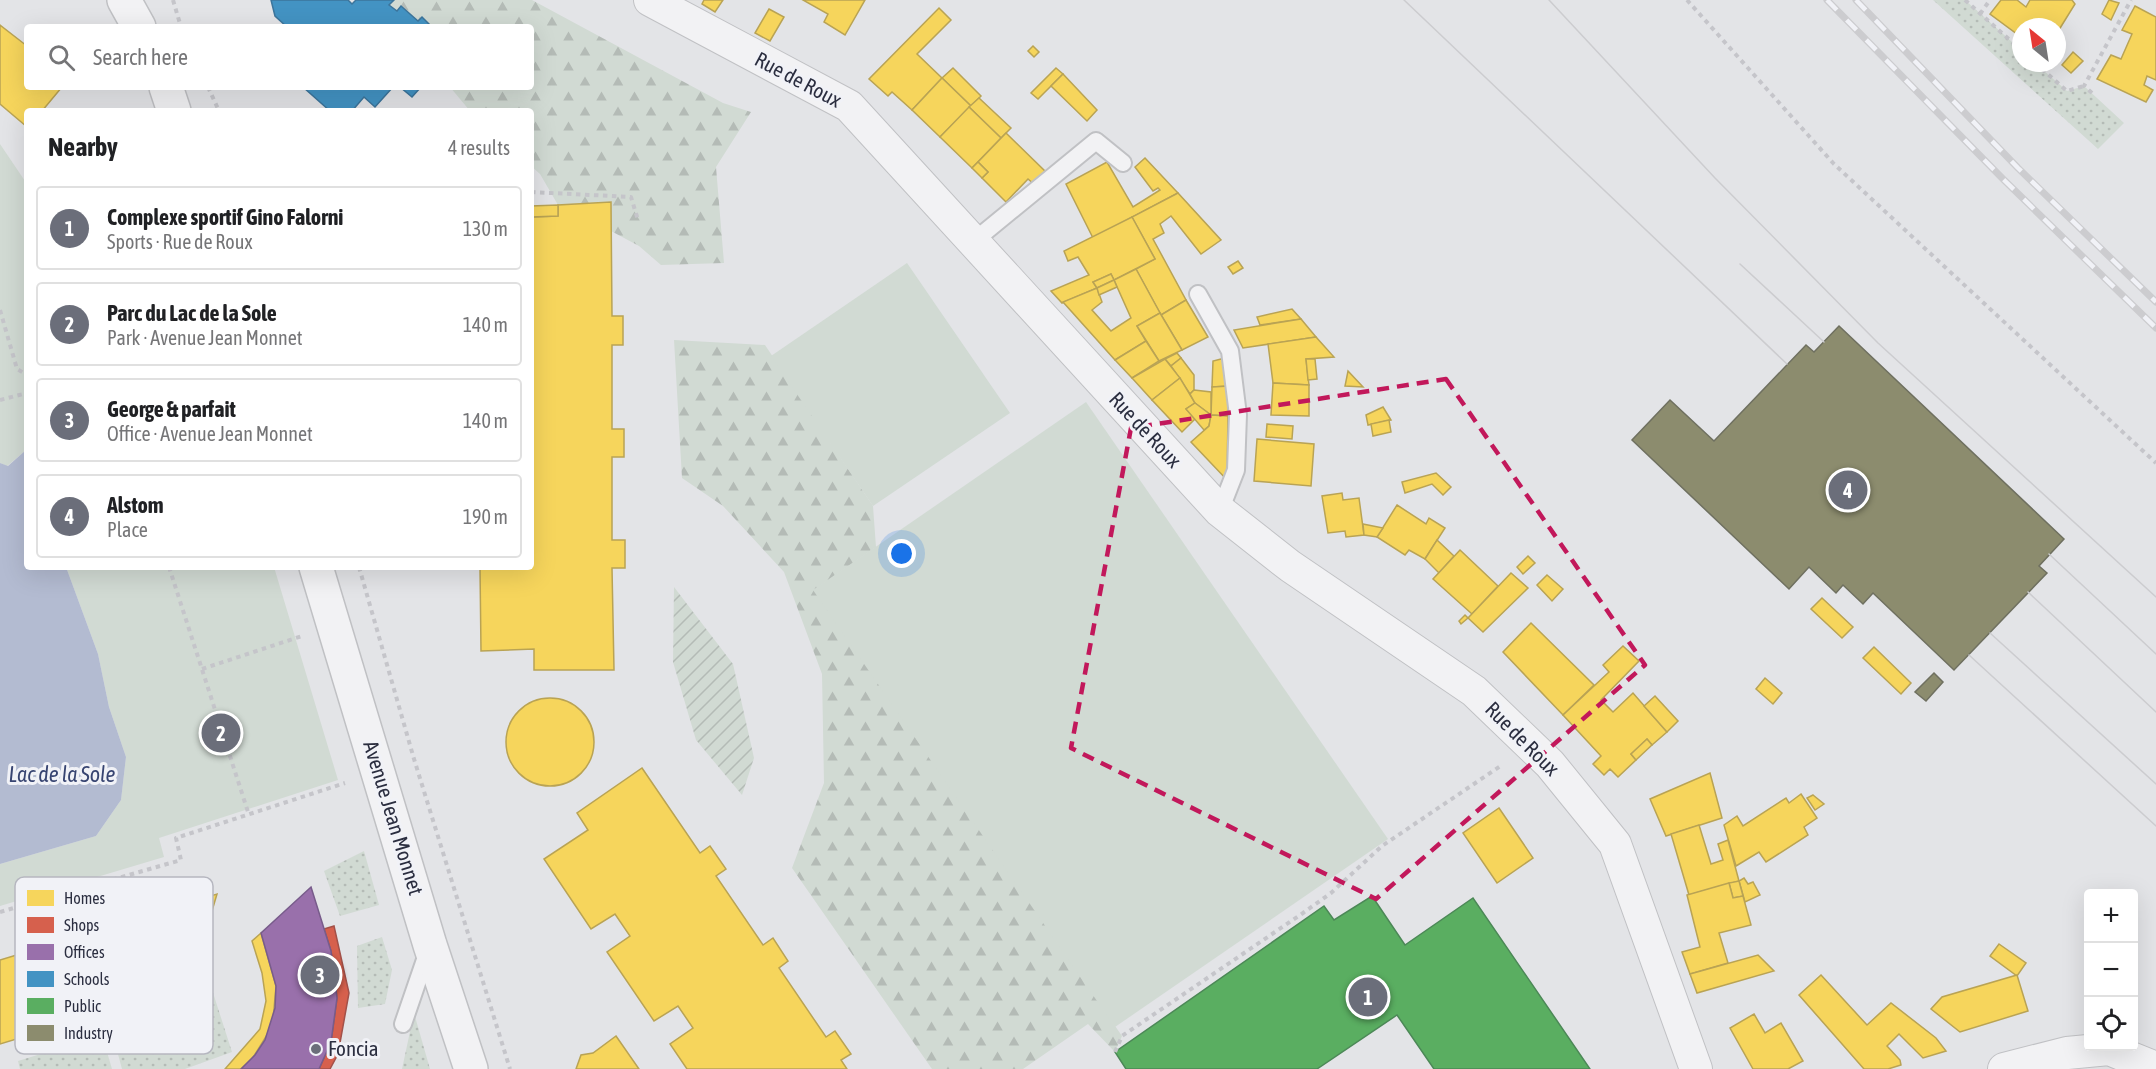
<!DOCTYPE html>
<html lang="en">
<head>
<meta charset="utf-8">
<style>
  :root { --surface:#fff; --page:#f2f2f2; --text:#202124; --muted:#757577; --line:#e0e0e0; --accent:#6b6e7a }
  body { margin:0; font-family:"Asap Condensed",sans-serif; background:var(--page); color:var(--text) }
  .controls { position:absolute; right:18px; bottom:18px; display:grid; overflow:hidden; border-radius:6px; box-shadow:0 6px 24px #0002 }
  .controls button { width:54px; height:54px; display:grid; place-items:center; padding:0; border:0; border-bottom:2px solid var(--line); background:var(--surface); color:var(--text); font:30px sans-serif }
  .compass { position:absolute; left:2012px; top:18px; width:54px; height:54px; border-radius:50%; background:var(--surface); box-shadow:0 6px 24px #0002; rotate:330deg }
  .you { position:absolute; left:902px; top:554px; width:21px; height:21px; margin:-15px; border:4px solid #fff; border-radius:50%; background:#1a73e8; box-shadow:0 0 0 9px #1a73e833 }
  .badge { display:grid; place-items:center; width:39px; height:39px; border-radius:50%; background:var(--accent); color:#fff; font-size:20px; font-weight:700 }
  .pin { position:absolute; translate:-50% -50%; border:3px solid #fff; box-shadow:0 2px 6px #0006 }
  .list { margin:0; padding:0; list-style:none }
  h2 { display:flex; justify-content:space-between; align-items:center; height:78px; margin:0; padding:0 24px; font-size:26px }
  h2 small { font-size:20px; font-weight:400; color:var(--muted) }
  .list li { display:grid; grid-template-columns:39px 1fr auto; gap:18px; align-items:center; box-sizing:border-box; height:84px; margin:0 12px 12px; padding:0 12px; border:2px solid var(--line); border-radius:6px }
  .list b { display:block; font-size:22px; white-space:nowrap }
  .list p { margin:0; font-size:20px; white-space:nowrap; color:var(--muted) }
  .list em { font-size:20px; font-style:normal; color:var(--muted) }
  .icon { flex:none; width:33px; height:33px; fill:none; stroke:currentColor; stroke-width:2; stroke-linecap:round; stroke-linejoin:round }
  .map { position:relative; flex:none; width:2156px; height:1069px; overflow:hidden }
  .search { position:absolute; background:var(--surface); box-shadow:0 6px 24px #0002; left:24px; top:24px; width:510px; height:66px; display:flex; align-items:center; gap:15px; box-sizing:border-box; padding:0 21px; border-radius:6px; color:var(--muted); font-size:22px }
  .panel { position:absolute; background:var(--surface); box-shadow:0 6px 24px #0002; left:24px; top:108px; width:510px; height:462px; border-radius:6px }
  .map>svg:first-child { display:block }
  .grass { fill:url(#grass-dots) }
  .forest { fill:url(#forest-firs) }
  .park { fill:#d1dad3 }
  .garden { fill:url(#garden-furrows) }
  .water { fill:#b3bbd1 }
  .homes { fill:#f6d55c; stroke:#b9a354; stroke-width:1.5 }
  .shops { fill:#d6604d; stroke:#a35149; stroke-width:1.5 }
  .offices { fill:#9970ab; stroke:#785c8b; stroke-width:1.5 }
  .schools { fill:#4393c3; stroke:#3c759c; stroke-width:1.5 }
  .public { fill:#5aae61; stroke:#4c8857; stroke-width:1.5 }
  .industry { fill:#8c8c6e; stroke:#6f7060; stroke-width:1.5 }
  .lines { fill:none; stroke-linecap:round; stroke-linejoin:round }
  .service-casing { stroke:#c0c1c4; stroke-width:20 }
  .minor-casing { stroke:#c0c1c4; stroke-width:34 }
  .tertiary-casing { stroke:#c0c1c4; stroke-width:36 }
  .path { stroke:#c5c5ca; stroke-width:4; stroke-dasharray:4.5 4.5; stroke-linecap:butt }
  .service { stroke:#f2f2f4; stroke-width:16 }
  .minor { stroke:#f2f2f4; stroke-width:32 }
  .tertiary { stroke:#f2f2f4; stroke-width:33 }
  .tram { stroke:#cccccf; stroke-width:1.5 }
  .rail-casing { stroke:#cccccf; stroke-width:7 }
  .rail { stroke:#f1f2f7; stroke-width:4.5; stroke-dasharray:14; stroke-linecap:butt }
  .marked { fill:none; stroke:#c2185b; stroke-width:4.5; stroke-dasharray:12 8; stroke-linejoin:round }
  .poi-dot { fill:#6b6e7a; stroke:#f1f2f7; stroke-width:2 }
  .labels { text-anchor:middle; stroke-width:6; stroke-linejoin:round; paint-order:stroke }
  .street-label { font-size:21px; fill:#2b2e40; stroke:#f1f2f7 }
  .poi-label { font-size:21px; fill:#2b2e40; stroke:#f1f2f7; text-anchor:start }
  .water-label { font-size:22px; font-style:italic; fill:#374471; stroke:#f1f2f7 }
  .key { fill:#f1f2f7; stroke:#b6b7c0; stroke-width:1.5 }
  .key-label { font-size:16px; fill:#2b2e40 }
</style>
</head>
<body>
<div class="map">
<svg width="2156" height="1069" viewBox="0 0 2156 1069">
  <defs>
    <pattern id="grass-dots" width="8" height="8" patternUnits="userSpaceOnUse" patternTransform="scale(1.5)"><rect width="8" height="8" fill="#d1dad3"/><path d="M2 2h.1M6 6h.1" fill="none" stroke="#b4bbb6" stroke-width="1.8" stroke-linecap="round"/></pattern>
    <pattern id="forest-firs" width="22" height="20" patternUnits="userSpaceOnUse" patternTransform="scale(1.5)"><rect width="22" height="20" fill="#d1dad3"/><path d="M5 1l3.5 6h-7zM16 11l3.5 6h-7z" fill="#b4bbb6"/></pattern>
    <pattern id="garden-furrows" width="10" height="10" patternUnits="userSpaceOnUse" patternTransform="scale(1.5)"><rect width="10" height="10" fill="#d1dad3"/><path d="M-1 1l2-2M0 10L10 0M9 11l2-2" fill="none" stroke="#b4bbb6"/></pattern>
  </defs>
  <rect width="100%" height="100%" fill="#e3e4e7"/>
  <!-- grass -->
  <g class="grass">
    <path d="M1933 0H1965L2021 50V63H2035L2067 91 2084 86 2124 123 2098 149Z"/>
    <path d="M364 851 379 905 340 916 324 871Z"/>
    <path d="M382 937 392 970 385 1004 358 1008 357 946Z"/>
    <path d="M207 974 232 1052 185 1069H122L112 1032 194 1006 189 994 202 986Z"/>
    <path d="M414 1013 430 1069H402Z"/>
    <path d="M102 1035 112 1069H20L18 1061Z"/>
  </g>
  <!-- forest -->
  <g class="forest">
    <path d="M394 0H532L723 103 751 112 716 167 724 263 661 265 639 246 611 231V202L558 205 540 174 531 166V111H470L450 87H531V27H432L422 17 418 21 401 6 397 11 389 5Z"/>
    <path d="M674 340 765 345 873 506 876 547 814 590 1122 1036 1115 1052 1088 1024 1023 1069H932L792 868 824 783 822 674 784 572 723 506 682 478Z"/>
  </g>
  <!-- park -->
  <g class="park">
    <path d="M0 144 27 184V452L25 451 7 466 0 463Z"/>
    <path d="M907 263 1010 413 873 506 771 356Z"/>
    <path d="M1086 402 1388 839 1115 1027 813 590Z"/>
    <path d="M66 567H274L338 780 159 838 164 857 0 906V864L96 836 121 800 126 757 109 707 98 654Z"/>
  </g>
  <!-- garden -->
  <path class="garden" d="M674 587 733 664 754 758 742 795 696 740 673 662Z"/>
  <!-- water -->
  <path class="water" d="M26 450 27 567H66L98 654 109 707 126 757 121 800 96 836 0 864V463L8 466Z"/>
  <!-- homes -->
  <g class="homes">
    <path d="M704 0H723L715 12 702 4Z"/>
    <path d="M803 0H865L845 35 824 22 828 14Z"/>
    <path d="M2001 0H2017L2026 7 2030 0H2072L2075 4 2057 33V27H2021V37L1990 14Z"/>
    <path d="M2109 0 2119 3 2111 20 2102 14Z"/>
    <path d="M2135 6 2156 17V80L2147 76 2144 85 2153 90 2146 102 2097 79 2111 55 2121 59 2132 34 2122 30Z"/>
    <path d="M939 8 951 20 917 54 942 78 912 110 892 92 888 96 869 79Z"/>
    <path d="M769 9 784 17 770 41 755 33Z"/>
    <path d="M0 25 27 46V87H62L42 111H27V127L0 104Z"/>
    <path d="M1033 46 1039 52 1034 57 1028 51Z"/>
    <path d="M2073 52 2083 61 2071 73 2062 65Z"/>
    <path d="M953 68 981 96 971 106 942 78Z"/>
    <path d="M1056 68 1063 74 1038 99 1031 93Z"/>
    <path d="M1063 74 1097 110 1087 121 1051 86Z"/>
    <path d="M942 78 971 106 940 137 912 110Z"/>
    <path d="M979 98 1011 128 1001 138 969 107Z"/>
    <path d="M969 107 1001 138 972 168 940 137Z"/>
    <path d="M1006 133 1048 174 1035 185 1028 179 1006 202 982 178 988 172 978 162Z"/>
    <path d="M1145 158 1178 193 1093 238 1066 184 1107 162 1133 207 1160 190 1158 188 1153 191 1135 167Z"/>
    <path d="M978 162 988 172 982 178 972 168Z"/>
    <path d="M1178 193 1221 240 1201 254 1171 216 1160 224 1164 233 1153 239 1186 300 1161 315 1136 269 1155 259 1132 217Z"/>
    <path d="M611 202 612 316H623V345H612V429H624V457H612V540H625V568H612L614 670H534V649L481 651 480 567H531V217L558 216V205Z"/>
    <path d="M558 205V216L531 217V206Z"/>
    <path d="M1132 217 1155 259 1114 280 1111 274 1093 282 1097 288 1062 303 1051 291 1089 275 1078 257 1068 261 1064 251Z"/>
    <path d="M1238 261 1243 268 1233 274 1228 267Z"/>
    <path d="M1136 269 1160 313 1137 326 1146 341 1115 360 1063 302 1097 288 1102 302 1092 310 1111 331 1131 318 1114 280Z"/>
    <path d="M1111 274 1114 280 1097 288 1093 282Z"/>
    <path d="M1114 280 1117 287 1099 295 1097 288Z"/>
    <path d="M1186 300 1208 337 1182 350 1161 315Z"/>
    <path d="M1292 309 1301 319 1260 325 1257 317Z"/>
    <path d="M1160 313 1182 350 1159 361 1137 326Z"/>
    <path d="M1301 319 1316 337 1243 348 1234 330Z"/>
    <path d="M1316 337 1334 357 1306 359 1309 385 1273 383 1268 344Z"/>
    <path d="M1146 341 1159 361 1132 378 1115 360Z"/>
    <path d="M1177 353 1181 358 1171 366 1165 359Z"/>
    <path d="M1181 358 1194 375V390L1190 394 1171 366Z"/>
    <path d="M1225 358 1229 386 1212 387 1213 361Z"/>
    <path d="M1165 359 1180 378 1152 400 1132 378Z"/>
    <path d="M1306 359H1315L1317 379 1308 380Z"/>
    <path d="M1348 371 1363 387 1345 386Z"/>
    <path d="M1180 378 1195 403 1186 409 1195 419 1182 432 1152 400Z"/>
    <path d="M1273 383 1309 385V416L1271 415Z"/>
    <path d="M1229 386 1228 416 1211 415 1212 387Z"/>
    <path d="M1194 390 1211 392V415L1195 403 1190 394Z"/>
    <path d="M1195 403 1211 415 1209 426 1204 430 1186 409Z"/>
    <path d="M1383 407 1391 420 1368 425 1366 415Z"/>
    <path d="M1211 415 1228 416 1227 480 1191 442 1209 426Z"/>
    <path d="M1389 420 1391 432 1373 436 1371 424Z"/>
    <path d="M1267 424 1293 426 1292 439 1266 437Z"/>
    <path d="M1257 439 1314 444 1311 486 1254 481Z"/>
    <path d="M1436 473 1451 487 1443 495 1432 484 1405 493 1402 482Z"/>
    <path d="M1342 493 1343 500 1359 498 1364 535 1346 537 1345 531 1328 533 1322 496Z"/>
    <path d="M1397 505 1426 524 1429 518 1445 528 1425 559 1409 550 1405 555 1377 537Z"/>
    <path d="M1363 524 1383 528 1377 537 1364 535Z"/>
    <path d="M1437 540 1454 556 1439 573 1425 559Z"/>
    <path d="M1460 550 1498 586 1472 614 1433 579Z"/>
    <path d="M1528 556 1535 563 1523 574 1517 567Z"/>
    <path d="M1511 573 1528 588 1483 632 1468 618Z"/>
    <path d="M1547 575 1563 589 1552 601 1537 585Z"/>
    <path d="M1822 598 1853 627 1842 638 1811 609Z"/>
    <path d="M1465 615 1468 618 1461 624 1459 621Z"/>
    <path d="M1531 623 1594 685 1563 715 1503 652Z"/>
    <path d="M1623 646 1639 661 1601 700 1613 712 1633 693 1667 732 1652 745 1647 739 1631 754 1636 760 1618 777 1610 769 1604 775 1593 764 1601 756 1563 715 1609 672 1603 665Z"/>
    <path d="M1874 647 1911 683 1901 694 1863 658Z"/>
    <path d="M1765 678 1782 693 1773 704 1756 689Z"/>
    <path d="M1655 696 1678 721 1667 732 1644 706Z"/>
    <circle cx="550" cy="742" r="44"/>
    <path d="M1647 739 1652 745 1636 760 1631 754Z"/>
    <path d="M642 768 700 853 710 846 726 869 716 876 763 945 773 938 788 961 779 968 826 1037 835 1031 851 1054 841 1060 847 1069H687L670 1044 693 1028 678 1006 654 1021 607 952 630 936 615 914 591 929 544 859 588 830 577 813Z"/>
    <path d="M1710 773 1722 818 1666 836 1650 799Z"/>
    <path d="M1801 794 1817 818 1804 827 1808 835 1766 862 1759 852 1736 866 1724 825 1737 816 1743 826 1786 798 1789 803Z"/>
    <path d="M1813 795 1824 804 1815 810 1807 798Z"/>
    <path d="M1499 808 1533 858 1497 883 1463 833Z"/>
    <path d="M1699 825 1711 864 1723 860 1718 844 1728 840 1739 881 1689 895 1671 834Z"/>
    <path d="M1744 878 1748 884 1753 882 1760 895 1745 902 1739 881Z"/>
    <path d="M1739 881 1743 896 1733 898 1729 883Z"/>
    <path d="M1729 883 1733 898 1743 896 1751 925 1719 933 1728 963 1690 974 1682 952 1700 947 1687 895Z"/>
    <path d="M217 894 196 965 176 988 161 995 0 1044V960Z"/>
    <path d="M261 933 276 986 273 1020 267 1035 252 1059 241 1069H225L260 1029 266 1001 262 973 252 941Z"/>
    <path d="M1999 944 2026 963 2017 976 1990 956Z"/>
    <path d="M1758 955 1774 971 1697 993 1690 974Z"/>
    <path d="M1821 975 1867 1025 1891 1003 1936 1038 1946 1051 1923 1058 1899 1034 1887 1046 1900 1060 1901 1065 1888 1069H1864L1799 995Z"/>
    <path d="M2017 975 2028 1011 1960 1032 1931 1009 1942 997Z"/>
    <path d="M1754 1014 1765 1033 1781 1023 1803 1061 1788 1069H1753L1730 1028Z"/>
    <path d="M616 1036 639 1069H576L581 1055 593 1053Z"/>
  </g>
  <!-- shops -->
  <path class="shops" d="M334 926 349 993 338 1054 330 1069H319L331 1042 337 998 331 951 324 929Z"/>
  <!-- offices -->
  <path class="offices" d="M311 887 331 951 337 998 331 1042 319 1069H241L255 1055 265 1040 275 1008 276 986 261 933Z"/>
  <!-- schools -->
  <g class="schools">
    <path d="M271 0H348L352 4 356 0H394L389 5 397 11 401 6 418 21 422 17 432 27H287L275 16Z"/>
    <path d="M303 87H393L375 107 364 97 352 111H330Z"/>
    <path d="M400 87H421L412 97Z"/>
  </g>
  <!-- public -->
  <path class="public" d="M1372 896 1405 945 1473 898 1590 1069H1434L1397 1015 1317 1069H1126L1115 1052 1324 906 1334 920Z"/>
  <!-- industry -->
  <g class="industry">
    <path d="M1839 326 2064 539 2039 566 2047 573 1954 670 1873 593 1863 604 1843 585 1836 593 1809 567 1789 589 1632 440 1670 400 1714 441 1806 345 1814 352Z"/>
    <path d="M1934 673 1943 682 1926 701 1915 692Z"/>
  </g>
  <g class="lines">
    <defs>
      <g id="service">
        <path d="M974 241 1096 141 1123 163"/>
        <path d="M1198 294 1230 351 1238 415 1236 470 1220 511"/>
        <path d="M403 1024 428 951"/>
      </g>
      <g id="minor">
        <path d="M650 0 849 106 1220 511 1290 566 1474 691 1550 764 1615 844 1696 1069"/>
        <path d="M2004 1069 2067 1053 2109 1049 2156 1068"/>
      </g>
      <g id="tertiary">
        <path d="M124 0 139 27"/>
        <path d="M166 87 174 111"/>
        <path d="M316 567 430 945 471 1069"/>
      </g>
    </defs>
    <!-- service casing -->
    <use href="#service" class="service-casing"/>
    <!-- minor casing -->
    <use href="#minor" class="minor-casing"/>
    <!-- tertiary casing -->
    <use href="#tertiary" class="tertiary-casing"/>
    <!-- path -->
    <g class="path">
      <path d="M173 0 181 27"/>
      <path d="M1687 0 1834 164 2156 463"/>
      <path d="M1965 0 2021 50"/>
      <path d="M1980 14 1990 0"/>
      <path d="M2035 63 2067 91 2084 86"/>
      <path d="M208 87 219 111"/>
      <path d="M2092 93 2084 86 2131 0"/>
      <path d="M531 192 631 197 638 220"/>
      <path d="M0 310 17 369 27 375"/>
      <path d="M0 400 27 393"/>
      <path d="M169 567 249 815"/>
      <path d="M359 567 414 759 510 1069"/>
      <path d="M202 669 302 636"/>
      <path d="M0 912 181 860 176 838 345 783"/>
      <path d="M1115 1052 1122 1036 1303 913 1331 893 1382 846 1502 765"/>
    </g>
    <!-- service -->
    <use href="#service" class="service"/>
    <!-- minor -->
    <use href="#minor" class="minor"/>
    <!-- tertiary -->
    <use href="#tertiary" class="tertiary"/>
    <!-- tram -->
    <g class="tram">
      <path d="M1404 0 1787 364"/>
      <path d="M1549 0 1715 178 1878 343 2156 597"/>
      <path d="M1740 264 1824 342"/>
      <path d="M2049 554 2156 654"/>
      <path d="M2028 592 2156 712"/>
      <path d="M1990 633 2156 784"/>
      <path d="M1969 655 2156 826"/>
    </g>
    <defs>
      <g id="rail">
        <path d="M1827 0 2004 180 2156 328"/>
        <path d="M1856 0 2018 168 2156 302"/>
      </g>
    </defs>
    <!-- rail casing -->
    <use href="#rail" class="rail-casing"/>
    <!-- rail -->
    <use href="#rail" class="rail"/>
  </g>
  <!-- marked area -->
  <path class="marked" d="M1446 379 1645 665 1376 899 1071 748 1131 428Z"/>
  <!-- markers -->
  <circle class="poi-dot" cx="316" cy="1049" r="6"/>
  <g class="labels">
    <!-- street labels -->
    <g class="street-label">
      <text transform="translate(798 80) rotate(28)" y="7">Rue de Roux</text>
      <text transform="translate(1145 430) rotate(47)" y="7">Rue de Roux</text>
      <text transform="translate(1522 739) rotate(45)" y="7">Rue de Roux</text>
      <text transform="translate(393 818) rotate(73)" y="7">Avenue Jean Monnet</text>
    </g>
    <!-- poi labels -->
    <g class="poi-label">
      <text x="328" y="1056">Foncia</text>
    </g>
    <!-- water labels -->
    <g class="water-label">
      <text x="62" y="782">Lac de la Sole</text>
    </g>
  </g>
  <!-- legend -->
  <rect x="15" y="877" width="198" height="177" rx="9" class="key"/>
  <rect x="27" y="890" width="27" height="16" fill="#f6d55c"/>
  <rect x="27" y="917" width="27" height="16" fill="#d6604d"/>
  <rect x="27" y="944" width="27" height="16" fill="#9970ab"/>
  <rect x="27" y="971" width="27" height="16" fill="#4393c3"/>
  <rect x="27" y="998" width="27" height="16" fill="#5aae61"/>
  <rect x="27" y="1025" width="27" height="16" fill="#8c8c6e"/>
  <g class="key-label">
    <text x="64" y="904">Homes</text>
    <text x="64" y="931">Shops</text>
    <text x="64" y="958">Offices</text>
    <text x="64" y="985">Schools</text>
    <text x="64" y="1012">Public</text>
    <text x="64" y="1039">Industry</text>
  </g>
</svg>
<div class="controls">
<button>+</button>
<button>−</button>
<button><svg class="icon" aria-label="locate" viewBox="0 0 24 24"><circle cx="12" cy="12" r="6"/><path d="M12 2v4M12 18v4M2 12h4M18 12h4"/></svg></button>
</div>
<svg class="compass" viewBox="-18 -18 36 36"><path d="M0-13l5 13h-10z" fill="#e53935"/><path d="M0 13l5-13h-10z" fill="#757577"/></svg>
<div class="you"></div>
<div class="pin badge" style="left:1368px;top:997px">1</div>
<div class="pin badge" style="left:221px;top:733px">2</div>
<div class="pin badge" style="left:320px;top:975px">3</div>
<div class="pin badge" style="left:1848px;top:490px">4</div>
<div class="search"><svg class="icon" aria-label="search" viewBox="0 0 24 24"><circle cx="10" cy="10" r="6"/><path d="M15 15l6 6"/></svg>Search here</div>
<section class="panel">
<h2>Nearby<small>4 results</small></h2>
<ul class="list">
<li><span class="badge">1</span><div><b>Complexe sportif Gino Falorni</b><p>Sports · Rue de Roux</p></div><em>130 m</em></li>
<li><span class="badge">2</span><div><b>Parc du Lac de la Sole</b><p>Park · Avenue Jean Monnet</p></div><em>140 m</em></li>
<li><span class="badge">3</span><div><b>George &amp; parfait</b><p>Office · Avenue Jean Monnet</p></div><em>140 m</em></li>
<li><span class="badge">4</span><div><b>Alstom</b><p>Place</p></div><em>190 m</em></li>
</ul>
</section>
</div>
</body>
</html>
